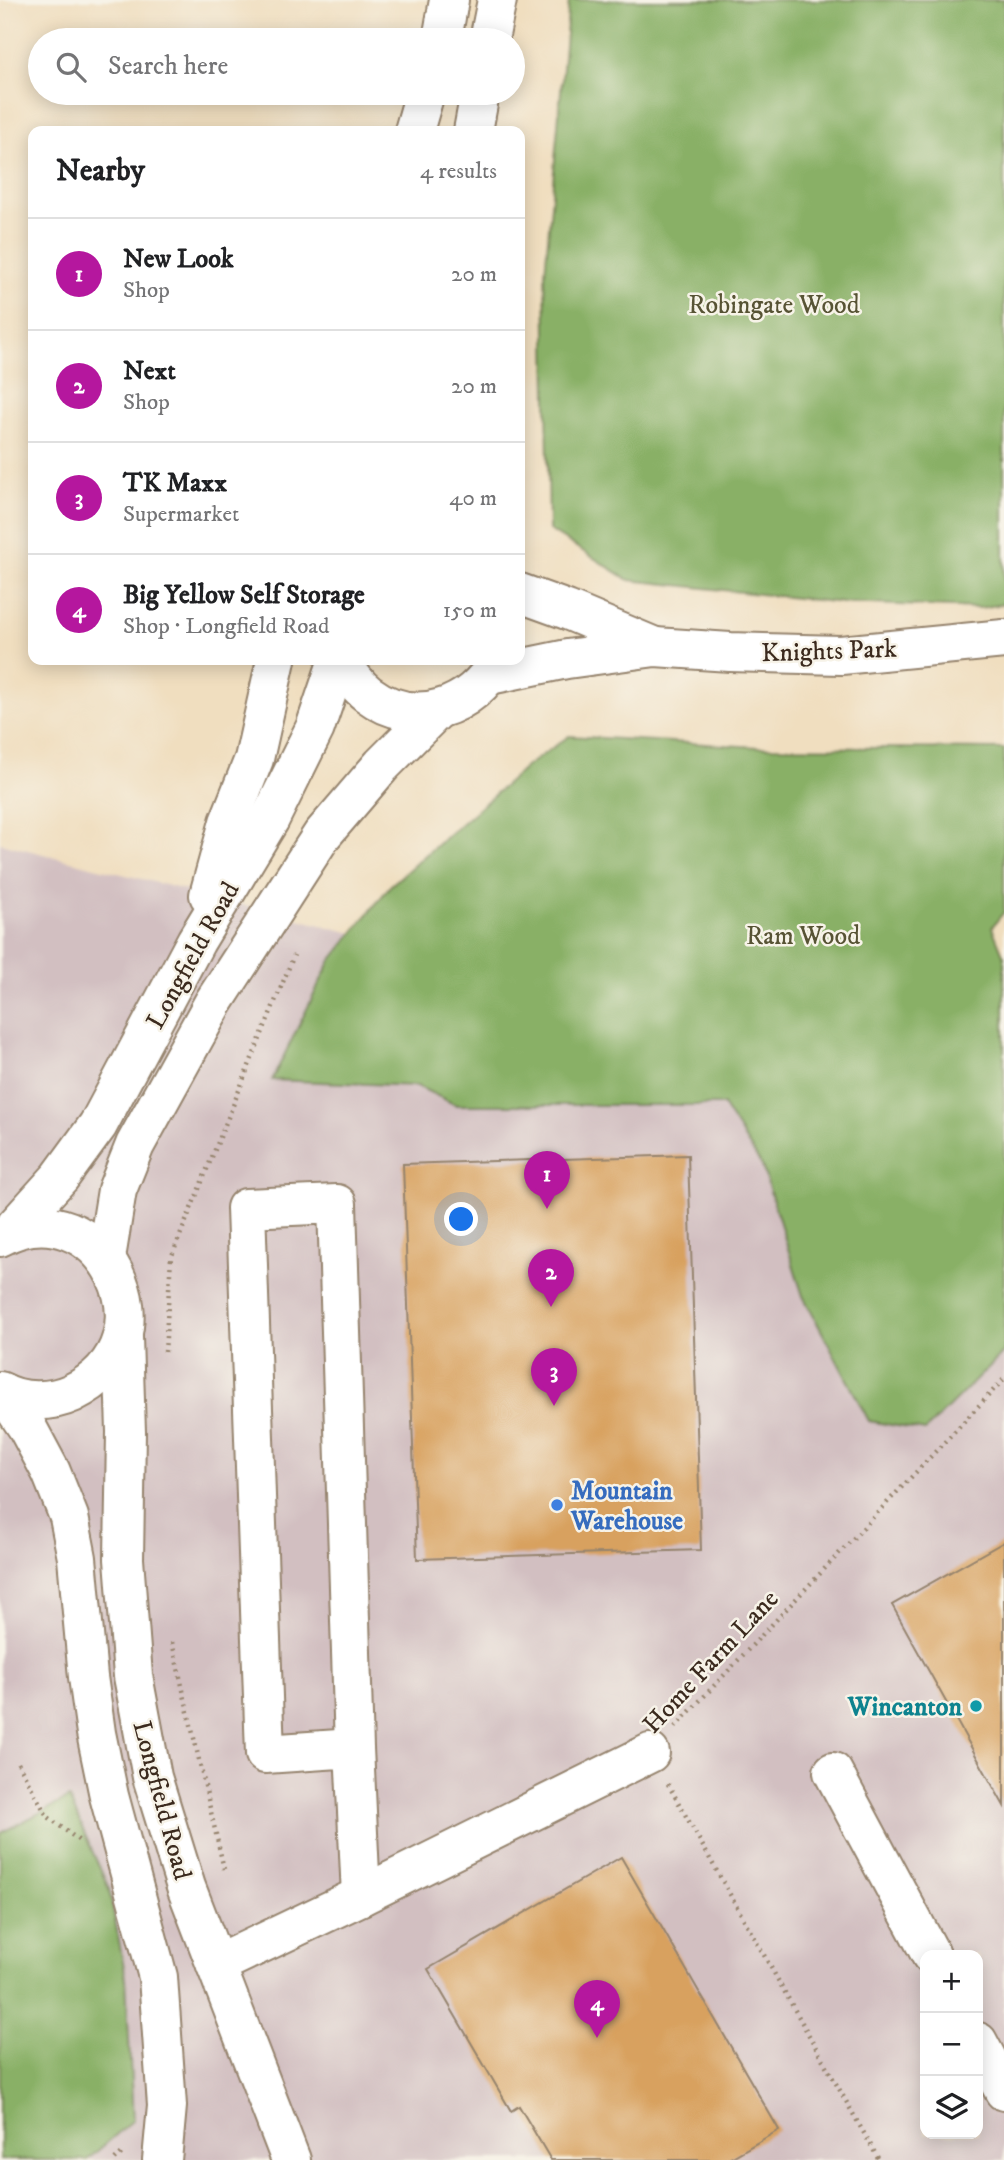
<!DOCTYPE html>
<html lang="en">
<head>
<meta charset="utf-8">
<style>
  :root { --surface:#fff; --page:#f2f2f2; --text:#202124; --muted:#757577; --line:#e0e0e0; --accent:#b5179e }
  body { margin:0; font-family:"IM FELL DW Pica",serif; background:var(--page); color:var(--text) }
  .controls { position:absolute; right:21px; bottom:21px; display:grid; overflow:hidden; border-radius:14px; box-shadow:0 4px 18px #0003 }
  .controls button { width:63px; height:63px; display:grid; place-items:center; padding:0; border:0; border-bottom:2px solid var(--line); background:var(--surface); color:var(--text); font:35px sans-serif }
  .you { position:absolute; left:462px; top:1220px; width:24px; height:24px; margin:-18px; border:5px solid #fff; border-radius:50%; background:#1a73e8; box-shadow:0 0 0 10px #1a73e833 }
  .badge { display:grid; place-items:center; width:46px; height:46px; border-radius:50%; background:var(--accent); color:#fff; font-size:23px; font-weight:700 }
  .pin { position:absolute; translate:-50% -58px; filter:drop-shadow(0 2px 4px #0008) }
  .pin::after { content:''; position:absolute; top:37px; width:24px; height:21px; background:inherit; clip-path:polygon(0 0,100% 0,50% 100%) }
  .list { margin:0; padding:0; list-style:none }
  h2 { display:flex; justify-content:space-between; align-items:center; height:91px; margin:0; padding:0 28px; font-size:30px }
  h2 small { font-size:23px; font-weight:400; color:var(--muted) }
  .list li { display:grid; grid-template-columns:46px 1fr auto; gap:21px; align-items:center; box-sizing:border-box; height:112px; padding:0 28px; border-top:2px solid var(--line) }
  .list b { display:block; font-size:26px; white-space:nowrap }
  .list p { margin:0; font-size:23px; white-space:nowrap; color:var(--muted) }
  .list em { font-size:23px; font-style:normal; color:var(--muted) }
  .icon { flex:none; width:38px; height:38px; fill:none; stroke:currentColor; stroke-width:2; stroke-linecap:round; stroke-linejoin:round }
  .map { position:relative; flex:none; width:1004px; height:2160px; overflow:hidden }
  .search { position:absolute; background:var(--surface); box-shadow:0 4px 18px #0003; left:28px; top:28px; width:497px; height:77px; display:flex; align-items:center; gap:18px; box-sizing:border-box; padding:0 24px; border-radius:38px; color:var(--muted); font-size:26px }
  .panel { position:absolute; background:var(--surface); box-shadow:0 4px 18px #0003; left:28px; top:126px; width:497px; height:539px; border-radius:14px }
  .map>svg:first-child { display:block }
  .industrial { fill:#d2bfc1; fill-rule:evenodd }
  .forest { fill:#89b066; stroke:#626d42; stroke-width:2 }
  .building { fill:#d8a15f }
  .lines { fill:none; stroke-linecap:round; stroke-linejoin:round }
  .minor-casing { stroke:#96846e; stroke-width:42 }
  .path { stroke:#96846e; stroke-width:4.5; stroke-dasharray:2 5; stroke-linecap:butt }
  .minor { stroke:#fff; stroke-width:38 }
  .shop-dot { fill:#3f7fe0; stroke:#f7f3e8; stroke-width:2.5 }
  .culture-dot { fill:#0f9aa8; stroke:#f7f3e8; stroke-width:2.5 }
  .labels { text-anchor:middle; stroke-width:5; stroke-linejoin:round; paint-order:stroke }
  .park-label { font-size:26px; fill:#575334; stroke:#f7f3e8 }
  .street-label { font-size:26px; fill:#3b2a1e; stroke:#f7f3e8 }
  .shop-label { font-size:26px; font-weight:bold; fill:#366cbe; stroke:#f7f3e8; text-anchor:start }
  .culture-label { font-size:26px; font-weight:bold; fill:#0d838f; stroke:#f7f3e8; text-anchor:end }
</style>
</head>
<body>
<div class="map">
<svg width="1004" height="2160" viewBox="0 0 1004 2160">
  <rect width="100%" height="100%" fill="#f7f3e8"/>
  <filter id="ink" filterUnits="userSpaceOnUse"><feTurbulence type="fractalNoise" baseFrequency=".0143" numOctaves="2"/><feDisplacementMap in="SourceGraphic" scale="14" xChannelSelector="R" yChannelSelector="G"/><feConvolveMatrix kernelMatrix="1 2 1 2 8 2 1 2 1" color-interpolation-filters="sRGB"/></filter>
  <filter id="wash" filterUnits="userSpaceOnUse"><feTurbulence type="fractalNoise" baseFrequency=".00686" numOctaves="4" result="noise"/><feDisplacementMap in="SourceGraphic" scale="28" xChannelSelector="R" yChannelSelector="G"/><feGaussianBlur stdDeviation="1.57" result="paint"/><feColorMatrix in="noise" values="0 0 0 0 0 0 0 0 0 0 0 0 0 0 0 0 0 1.4 0 .05"/><feComposite in="paint" operator="in"/></filter>
  <g filter="url(#wash)">
    <rect width="100%" height="100%" fill="#f0debf"/>
    <!-- industrial -->
    <path class="industrial" d="M0 843 1004 1099V2160H0ZM925 1955H978V2134H925Z"/>
    <!-- forest -->
    <g class="forest">
      <path d="M569 0H1004V604L980 608 843 603 629 580 549 530 545 273Z"/>
      <path d="M569 736 759 747 1004 749V912L992 927 1004 957V1352L925 1431 869 1421 803 1296 762 1166 723 1105H456L417 1086 272 1080 330 962 390 886 527 766Z"/>
      <path d="M69 1798 109 1889 126 1978 133 2120 87 2160H0V1833Z"/>
    </g>
    <g id="blocks">
      <!-- building -->
      <g class="building">
        <path d="M688 1155 701 1550 417 1559 403 1164Z"/>
        <path d="M1004 1542V1806L892 1605Z"/>
        <path d="M621 1857 779 2130 727 2160H551L519 2106 511 2111 428 1969Z"/>
      </g>
    </g>
  </g>
  <g filter="url(#ink)">
    <use href="#blocks" fill-opacity="0" stroke="#96846e" stroke-width="2"/>
    <g class="lines">
      <defs>
        <g id="minor">
          <path d="M442 40 449 0"/>
          <path d="M489 40 497 0"/>
          <path d="M414 131 425 93"/>
          <path d="M473 131 480 93"/>
          <path d="M520 593 567 610 655 647"/>
          <path d="M341 660C348 672 356 685 368 694 414 729 473 708 498 660"/>
          <path d="M490 675 567 659 655 647 730 652 841 655 1004 639"/>
          <path d="M209 895 229 822 254 759 276 660"/>
          <path d="M11 1231 60 1177 98 1125 196 941 270 819 315 728 338 660"/>
          <path d="M0 1237C99 1182 183 1340 72 1393 50 1403 21 1403 0 1391"/>
          <path d="M106 1258 117 1190 135 1145 214 1002 322 835 382 765 437 710"/>
          <path d="M123 1337 126 1432 124 1559 133 1676 152 1777 186 1887 291 2160"/>
          <path d="M4 1393 27 1427 51 1472 69 1517 77 1558 88 1677 96 1733 109 1796 158 1977 167 2106 162 2160"/>
          <path d="M354 1748 265 1754 246 1208 337 1204 354 1748 361 1896"/>
          <path d="M833 1772 931 1955"/>
          <path d="M216 1965 361 1896 650 1753"/>
          <path d="M978 2042 1004 2091"/>
        </g>
      </defs>
      <!-- minor casing -->
      <use href="#minor" class="minor-casing"/>
      <!-- path -->
      <g class="path">
        <path d="M165 1352 171 1258 294 955"/>
        <path d="M172 1642 224 1869"/>
        <path d="M675 1727 1004 1379"/>
        <path d="M18 1763 47 1816 82 1843"/>
        <path d="M668 1784 879 2160"/>
        <path d="M115 2160 124 2151"/>
      </g>
      <!-- minor -->
      <use href="#minor" class="minor"/>
    </g>
  </g>
  <!-- markers -->
  <circle class="shop-dot" cx="557" cy="1505" r="7"/>
  <circle class="culture-dot" cx="976" cy="1706" r="7"/>
  <g class="labels">
    <!-- park labels -->
    <g class="park-label">
      <text x="774" y="313">Robingate Wood</text>
      <text x="803" y="944">Ram Wood</text>
    </g>
    <!-- street labels -->
    <g class="street-label">
      <text transform="translate(829 650) rotate(-2)" y="9">Knights Park</text>
      <text transform="translate(192 955) rotate(-61)" y="9">Longfield Road</text>
      <text transform="translate(710 1661) rotate(-47)" y="9">Home Farm Lane</text>
      <text transform="translate(163 1800) rotate(75)" y="9">Longfield Road</text>
    </g>
    <!-- shop labels -->
    <g class="shop-label">
      <text x="571" y="1499">Mountain<tspan x="571" dy="30">Warehouse</tspan></text>
    </g>
    <!-- culture labels -->
    <g class="culture-label">
      <text x="962" y="1715">Wincanton</text>
    </g>
  </g>
</svg>
<div class="controls">
<button>+</button>
<button>−</button>
<button><svg class="icon" aria-label="layers" viewBox="0 0 24 24"><path d="M12 4l9 5-9 5-9-5zM3 14l9 5 9-5"/></svg></button>
</div>
<div class="you"></div>
<div class="pin badge" style="left:547px;top:1209px">1</div>
<div class="pin badge" style="left:551px;top:1307px">2</div>
<div class="pin badge" style="left:554px;top:1406px">3</div>
<div class="pin badge" style="left:597px;top:2038px">4</div>
<div class="search"><svg class="icon" aria-label="search" viewBox="0 0 24 24"><circle cx="10" cy="10" r="6"/><path d="M15 15l6 6"/></svg>Search here</div>
<section class="panel">
<h2>Nearby<small>4 results</small></h2>
<ul class="list">
<li><span class="badge">1</span><div><b>New Look</b><p>Shop</p></div><em>20 m</em></li>
<li><span class="badge">2</span><div><b>Next</b><p>Shop</p></div><em>20 m</em></li>
<li><span class="badge">3</span><div><b>TK Maxx</b><p>Supermarket</p></div><em>40 m</em></li>
<li><span class="badge">4</span><div><b>Big Yellow Self Storage</b><p>Shop · Longfield Road</p></div><em>150 m</em></li>
</ul>
</section>
</div>
</body>
</html>
